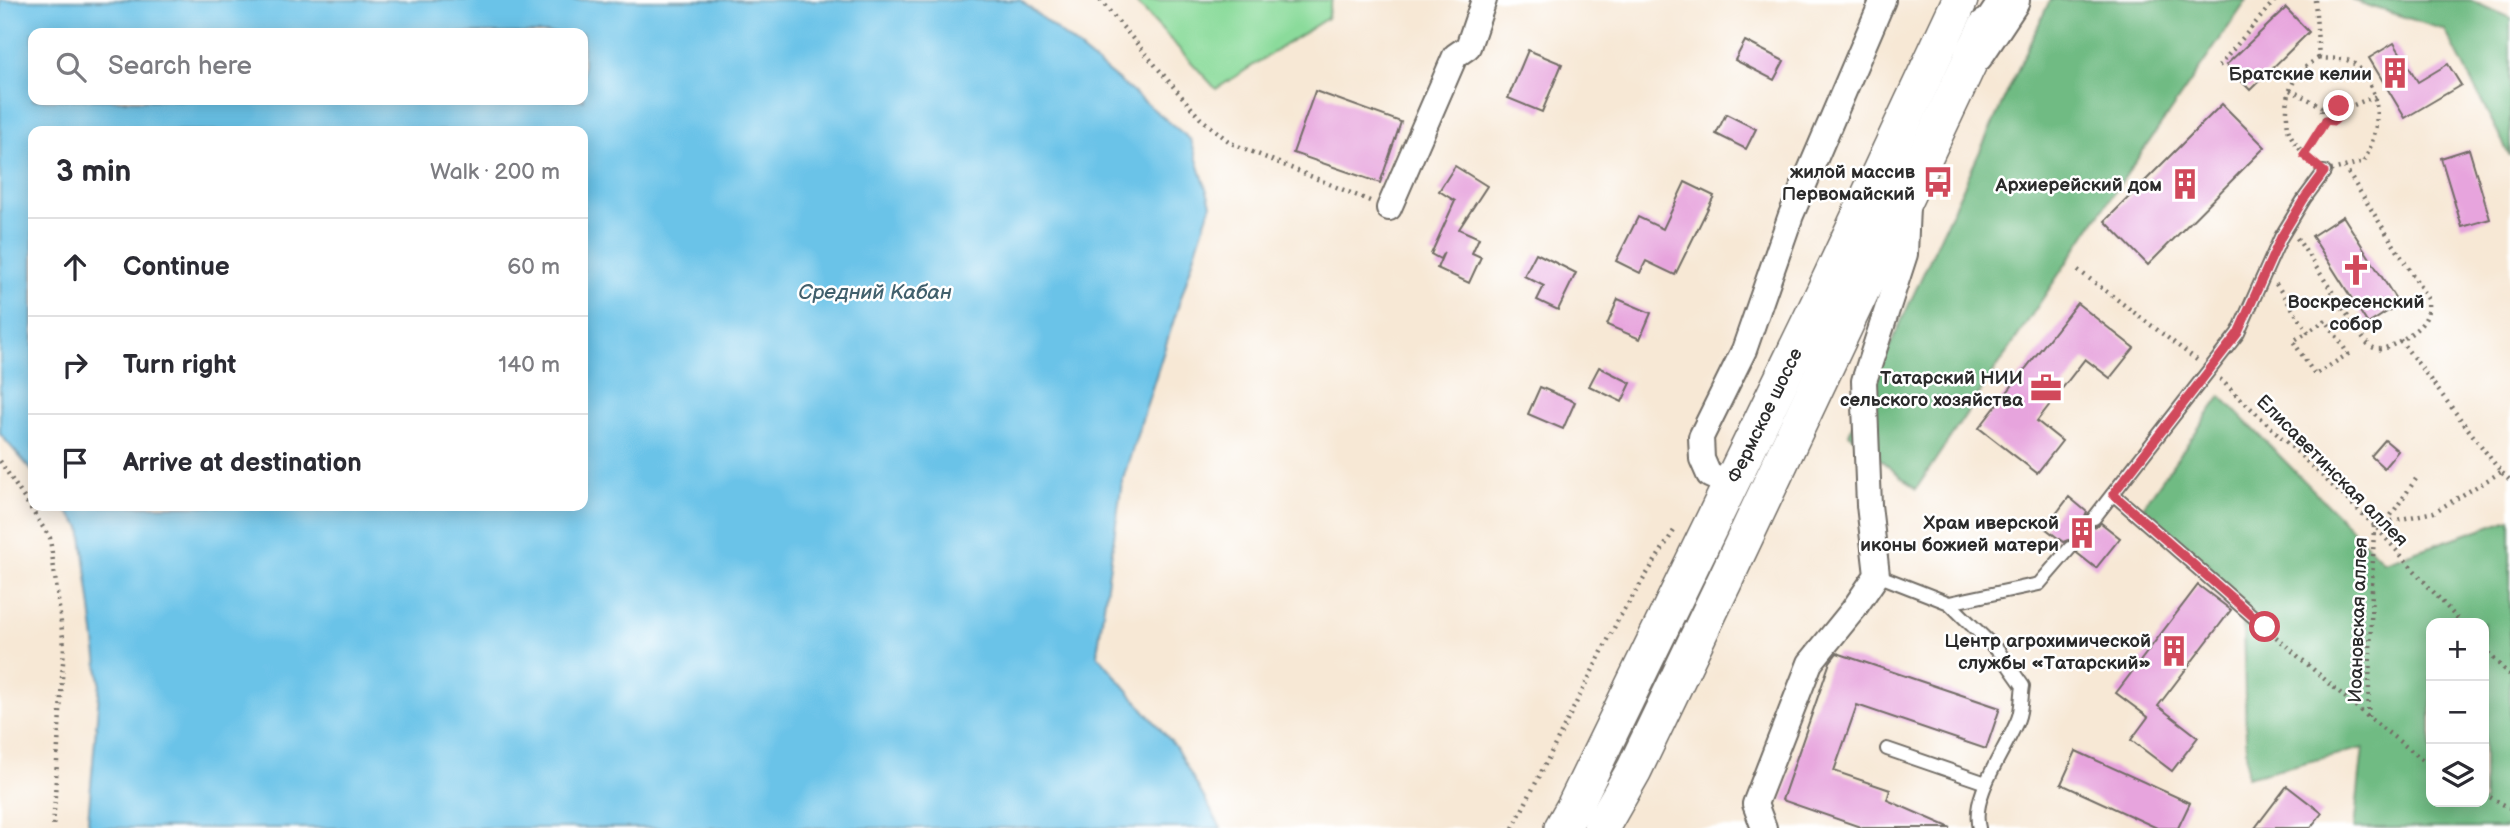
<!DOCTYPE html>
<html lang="en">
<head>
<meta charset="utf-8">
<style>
  :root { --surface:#fff; --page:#f2f2f3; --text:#2b2b33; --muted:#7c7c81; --line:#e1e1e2 }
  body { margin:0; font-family:"Balsamiq Sans",sans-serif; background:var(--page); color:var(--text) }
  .controls { position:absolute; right:21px; bottom:21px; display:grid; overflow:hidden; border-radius:14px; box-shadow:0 4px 18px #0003 }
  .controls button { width:63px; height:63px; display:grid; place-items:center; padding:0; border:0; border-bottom:2px solid var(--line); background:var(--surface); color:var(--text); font:35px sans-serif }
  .stop { position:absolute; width:21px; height:21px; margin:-16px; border:5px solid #d1495b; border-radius:50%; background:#fff }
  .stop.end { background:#d1495b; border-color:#fff; box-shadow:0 2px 7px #0008 }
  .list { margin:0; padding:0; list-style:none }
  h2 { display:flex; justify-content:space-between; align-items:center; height:91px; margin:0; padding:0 28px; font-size:30px }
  h2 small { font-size:23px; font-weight:400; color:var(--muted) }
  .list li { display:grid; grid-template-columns:46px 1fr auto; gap:21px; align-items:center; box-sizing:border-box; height:98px; padding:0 28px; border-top:2px solid var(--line) }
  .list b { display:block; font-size:26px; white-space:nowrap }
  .list em { font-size:23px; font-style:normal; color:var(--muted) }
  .icon { flex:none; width:38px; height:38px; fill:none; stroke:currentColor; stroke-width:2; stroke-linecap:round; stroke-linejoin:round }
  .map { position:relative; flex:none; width:2510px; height:828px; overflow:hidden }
  .search { position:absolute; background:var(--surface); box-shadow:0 4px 18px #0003; left:28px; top:28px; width:560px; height:77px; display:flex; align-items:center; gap:18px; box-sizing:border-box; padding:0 24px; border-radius:14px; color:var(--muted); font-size:26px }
  .panel { position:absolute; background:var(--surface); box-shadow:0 4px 18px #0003; left:28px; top:126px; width:560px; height:385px; border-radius:14px }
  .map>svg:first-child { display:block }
  .green { fill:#8bdb9b; stroke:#5b8363; stroke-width:2 }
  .forest { fill:#70bb83; stroke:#4e7357; stroke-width:2; fill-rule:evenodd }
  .water { fill:#6bc3e8; stroke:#4b778a; stroke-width:2; fill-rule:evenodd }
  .building { fill:#e7a4dd }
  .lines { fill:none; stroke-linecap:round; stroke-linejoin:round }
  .lane-casing { stroke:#726d66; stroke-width:16 }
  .street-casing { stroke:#726d66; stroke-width:28 }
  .secondary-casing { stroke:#726d66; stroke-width:38 }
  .primary-casing { stroke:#726d66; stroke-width:42 }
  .path { stroke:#726d66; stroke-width:4.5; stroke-dasharray:2 5; stroke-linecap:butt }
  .lane { stroke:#fff; stroke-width:12 }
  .street { stroke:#fff; stroke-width:24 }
  .secondary { stroke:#fff; stroke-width:35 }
  .primary { stroke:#fff; stroke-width:38 }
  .route { stroke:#d1495b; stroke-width:9 }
  .labels { text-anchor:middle; stroke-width:5; stroke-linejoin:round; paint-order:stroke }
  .poi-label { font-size:19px; font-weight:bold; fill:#2b2b2b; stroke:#fff; text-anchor:end }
  .street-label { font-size:19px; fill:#2b2b2b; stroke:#fff }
  .water-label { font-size:21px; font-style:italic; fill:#41606d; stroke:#fff }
</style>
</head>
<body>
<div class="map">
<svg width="2510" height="828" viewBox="0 0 2510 828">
  <rect width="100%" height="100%" fill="#fff"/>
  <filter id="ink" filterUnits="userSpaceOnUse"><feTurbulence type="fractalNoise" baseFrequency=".0143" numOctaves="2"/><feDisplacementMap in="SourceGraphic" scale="14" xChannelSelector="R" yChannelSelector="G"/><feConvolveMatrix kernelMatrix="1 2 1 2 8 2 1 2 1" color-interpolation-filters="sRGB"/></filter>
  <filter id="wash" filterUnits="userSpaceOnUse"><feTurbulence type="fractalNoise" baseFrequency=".00686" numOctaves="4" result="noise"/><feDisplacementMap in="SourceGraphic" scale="28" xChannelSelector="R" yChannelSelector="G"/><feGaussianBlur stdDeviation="1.57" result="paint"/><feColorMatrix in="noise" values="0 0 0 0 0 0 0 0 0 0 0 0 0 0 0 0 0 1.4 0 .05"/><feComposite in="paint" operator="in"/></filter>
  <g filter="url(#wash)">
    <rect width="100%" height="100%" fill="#f7e8d5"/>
    <!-- green -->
    <path class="green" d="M1134 0H1332L1327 18 1216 89Z"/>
    <!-- forest -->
    <g class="forest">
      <path d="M2050 0H2247L2089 229 1916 489 1849 434Z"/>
      <path d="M2351 0H2470L2510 18V156L2445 30Z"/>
      <path d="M2221 396 2384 562 2510 519V828H2354L2363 748 2247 777 2243 621 2143 507ZM2431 623H2484V802H2431Z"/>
    </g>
    <!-- water -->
    <path class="water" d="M0 0H1020L1191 140 1211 204 1122 482 1097 654 1175 746 1221 828H90L88 820 100 682 81 527 62 506H583V131H33V472L0 434ZM33 33H583V100H33Z"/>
    <g id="blocks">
      <!-- building -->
      <g class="building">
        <path d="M2286 8 2309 32 2250 90 2226 65Z"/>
        <path d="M1745 41 1784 61 1774 80 1735 60Z"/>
        <path d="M2394 43 2418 82 2448 64 2461 85 2405 118 2369 58Z"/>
        <path d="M1528 50 1562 64 1542 112 1508 98Z"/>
        <path d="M1315 91 1401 122 1380 183 1293 153Z"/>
        <path d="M2222 104 2265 147 2148 265 2105 221Z"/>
        <path d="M1726 114 1756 129 1746 149 1716 134Z"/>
        <path d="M2469 149 2490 219 2462 227 2441 158Z"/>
        <path d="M1455 166 1487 186 1459 229 1479 238 1472 253 1481 257 1469 283 1437 268 1444 252 1440 259 1431 254 1455 201 1439 191Z"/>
        <path d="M1685 182 1714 196 1675 275 1646 261 1640 273 1616 261 1638 217 1663 229Z"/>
        <path d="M2343 216 2399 304 2368 324 2312 236Z"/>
        <path d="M1536 253 1576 273 1558 310 1537 300 1544 286 1524 276Z"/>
        <path d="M1618 299 1651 313 1640 339 1607 325Z"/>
        <path d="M2077 303 2134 348 2110 378 2085 359 2037 421 2062 441 2037 473 1979 428Z"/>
        <path d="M1599 367 1631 383 1622 402 1589 386Z"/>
        <path d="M1540 387 1575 402 1563 429 1528 414Z"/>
        <path d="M2385 440 2398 451 2384 468 2371 456Z"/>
        <path d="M2069 497 2087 512 2085 517 2088 524 2093 527 2101 523 2120 538 2096 568 2077 553 2078 546 2075 541 2068 540 2063 542 2045 528Z"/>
        <path d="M2198 585 2231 610 2158 706 2198 737 2172 771 2131 740 2148 717 2116 693Z"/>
        <path d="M1837 653 2000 708 1986 749 1857 705 1834 771 1890 790 1887 800 1951 828H1863L1782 800 1830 662Z"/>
        <path d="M2076 751 2190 803 2178 828H2157L2061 784Z"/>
        <path d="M2287 786 2322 813 2310 828H2255Z"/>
      </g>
    </g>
  </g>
  <g filter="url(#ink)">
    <use href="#blocks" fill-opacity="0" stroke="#726d66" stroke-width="2"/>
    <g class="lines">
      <defs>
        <g id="lane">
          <path d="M2113 494 2265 627"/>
          <path d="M2094 518 2238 333 2281 237 2304 199 2324 172"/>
          <path d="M1877 575 1949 603 2039 584 2070 548"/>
          <path d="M1949 603 1999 652 2023 686C2021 697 2022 709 2018 719 2006 750 1970 796 1979 828"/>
          <path d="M1887 749 1986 783"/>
        </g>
        <g id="street">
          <path d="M1389 208 1455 56 1468 47 1484 0"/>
          <path d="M1731 485 1709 475 1702 459 1701 437 1744 350 1791 215 1883 0"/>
          <path d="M1764 828 1755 804 1810 663 1853 610 1877 575 1869 505 1864 381 1905 254 1907 206"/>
        </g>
        <g id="secondary">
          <path d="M1562 828 1575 805 1822 296 1960 0"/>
          <path d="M1601 828 1634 770 1727 576 1986 27"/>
        </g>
        <path id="primary" d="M1974 54 2010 0"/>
      </defs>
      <!-- lane casing -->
      <use href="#lane" class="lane-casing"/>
      <!-- street casing -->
      <use href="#street" class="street-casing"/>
      <!-- secondary casing -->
      <use href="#secondary" class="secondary-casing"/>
      <!-- primary casing -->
      <use href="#primary" class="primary-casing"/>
      <!-- path -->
      <g class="path">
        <path d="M1100 0 1200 118 1231 143 1370 201"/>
        <path d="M2315 0 2319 58"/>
        <path d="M2319 58C2328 59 2339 58 2347 60 2359 65 2364 73 2369 83 2383 110 2376 136 2364 162L2324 172C2311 161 2298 150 2290 134 2287 129 2288 124 2287 118 2286 89 2294 72 2319 58Z"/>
        <path d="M2219 66 2275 0"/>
        <path d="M2290 90 2323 107"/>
        <circle cx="2331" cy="112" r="9"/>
        <path d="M2341 110 2376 96"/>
        <path d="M2304 155 2326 120"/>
        <path d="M2297 238 2360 334C2364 340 2369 347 2377 349 2388 351 2418 331 2424 321 2429 314 2428 307 2428 299L2345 168"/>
        <path d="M2078 270 2197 360"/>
        <path d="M2276 284 2308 332 2326 320 2348 354 2315 375 2293 341 2308 332"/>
        <path d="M2400 340 2501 472 2510 480"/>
        <path d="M2220 379 2374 525 2461 623"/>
        <path d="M0 461 50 538 64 646 53 828"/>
        <path d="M2387 521 2418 476"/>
        <path d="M2276 637 2368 717 2431 766"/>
        <path d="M2484 648 2510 676"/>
        <path d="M2368 717 2374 525 2434 512 2501 472"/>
        <path d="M2484 794 2510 808"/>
        <path d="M1513 828 1618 620 1675 529"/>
      </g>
      <!-- lane -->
      <use href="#lane" class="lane"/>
      <!-- street -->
      <use href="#street" class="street"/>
      <!-- secondary -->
      <use href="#secondary" class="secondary"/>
      <!-- primary -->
      <use href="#primary" class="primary"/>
    </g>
  </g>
  <g class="lines" filter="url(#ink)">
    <!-- route -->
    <path class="route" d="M2265 627 2113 494 2238 333 2281 237 2304 199 2324 172 2304 155 2326 120 2334 121 2340 115 2339 106"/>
  </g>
  <!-- icons -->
  <defs>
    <symbol id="building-bare" viewBox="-9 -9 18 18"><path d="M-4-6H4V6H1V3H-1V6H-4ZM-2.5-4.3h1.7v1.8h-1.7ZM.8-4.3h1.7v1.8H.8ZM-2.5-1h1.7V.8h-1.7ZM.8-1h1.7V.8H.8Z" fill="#d1495b" stroke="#fff" stroke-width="2.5" paint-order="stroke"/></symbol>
    <symbol id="bus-bare" viewBox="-9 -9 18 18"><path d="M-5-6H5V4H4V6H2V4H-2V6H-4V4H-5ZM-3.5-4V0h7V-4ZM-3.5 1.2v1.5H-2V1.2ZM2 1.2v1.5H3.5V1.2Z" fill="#d1495b" stroke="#fff" stroke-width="2.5" paint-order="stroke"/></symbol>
    <symbol id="church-bare" viewBox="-9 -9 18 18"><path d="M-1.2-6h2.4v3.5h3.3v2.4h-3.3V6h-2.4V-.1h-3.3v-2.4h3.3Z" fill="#d1495b" stroke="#fff" stroke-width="2.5" paint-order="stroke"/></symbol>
    <symbol id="office-bare" viewBox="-9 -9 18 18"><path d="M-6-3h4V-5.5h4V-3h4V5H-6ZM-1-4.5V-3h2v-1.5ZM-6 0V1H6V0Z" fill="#d1495b" stroke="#fff" stroke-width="2.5" paint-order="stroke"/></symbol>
  </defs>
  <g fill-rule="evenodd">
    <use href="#building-bare" x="2373" y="51" width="44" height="44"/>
    <use href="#bus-bare" x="1916" y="160" width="44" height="44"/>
    <use href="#building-bare" x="2163" y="162" width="44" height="44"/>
    <use href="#church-bare" x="2334" y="248" width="44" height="44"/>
    <use href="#office-bare" x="2024" y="366" width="44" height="44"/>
    <use href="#building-bare" x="2060" y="511" width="44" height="44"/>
    <use href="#building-bare" x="2152" y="629" width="44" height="44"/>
  </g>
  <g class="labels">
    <!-- poi labels -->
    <g class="poi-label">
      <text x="2372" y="80">Братские келии</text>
      <text x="1915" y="178">жилой массив<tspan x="1915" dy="22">Первомайский</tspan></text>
      <text x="2162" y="191">Архиерейский дом</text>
      <text x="2356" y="308" text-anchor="middle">Воскресенский<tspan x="2356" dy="22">собор</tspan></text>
      <text x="2023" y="384">Татарский НИИ<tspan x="2023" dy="22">сельского хозяйства</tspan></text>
      <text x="2059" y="529">Храм иверской<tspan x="2059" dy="22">иконы божией матери</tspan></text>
      <text x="2151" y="647">Центр агрохимической<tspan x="2151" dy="22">службы «Татарский»</tspan></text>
    </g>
    <!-- street labels -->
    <g class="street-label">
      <text transform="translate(1764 415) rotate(-64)" y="7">Фермское шоссе</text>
      <text transform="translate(2333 470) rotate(45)" y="7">Елисаветинская аллея</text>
      <text transform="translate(2357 620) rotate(-88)" y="7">Иоановская аллея</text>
    </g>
    <!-- water labels -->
    <g class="water-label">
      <text x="875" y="299">Средний Кабан</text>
    </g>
  </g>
</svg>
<div class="controls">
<button>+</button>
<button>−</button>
<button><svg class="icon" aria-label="layers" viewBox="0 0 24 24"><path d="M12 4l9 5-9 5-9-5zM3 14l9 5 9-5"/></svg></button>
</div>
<div class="stop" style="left:2265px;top:627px"></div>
<div class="stop end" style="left:2339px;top:106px"></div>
<div class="search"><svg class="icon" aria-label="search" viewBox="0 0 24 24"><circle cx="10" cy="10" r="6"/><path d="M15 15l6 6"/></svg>Search here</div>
<section class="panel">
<h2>3 min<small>Walk · 200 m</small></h2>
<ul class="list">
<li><svg class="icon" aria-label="ahead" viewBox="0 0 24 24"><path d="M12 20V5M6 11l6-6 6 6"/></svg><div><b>Continue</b></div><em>60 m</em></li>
<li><svg class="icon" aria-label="right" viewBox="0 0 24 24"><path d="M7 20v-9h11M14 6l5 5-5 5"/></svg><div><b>Turn right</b></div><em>140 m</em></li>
<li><svg class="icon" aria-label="arrive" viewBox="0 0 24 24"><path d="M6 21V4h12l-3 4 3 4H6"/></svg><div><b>Arrive at destination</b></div></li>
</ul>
</section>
</div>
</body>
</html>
